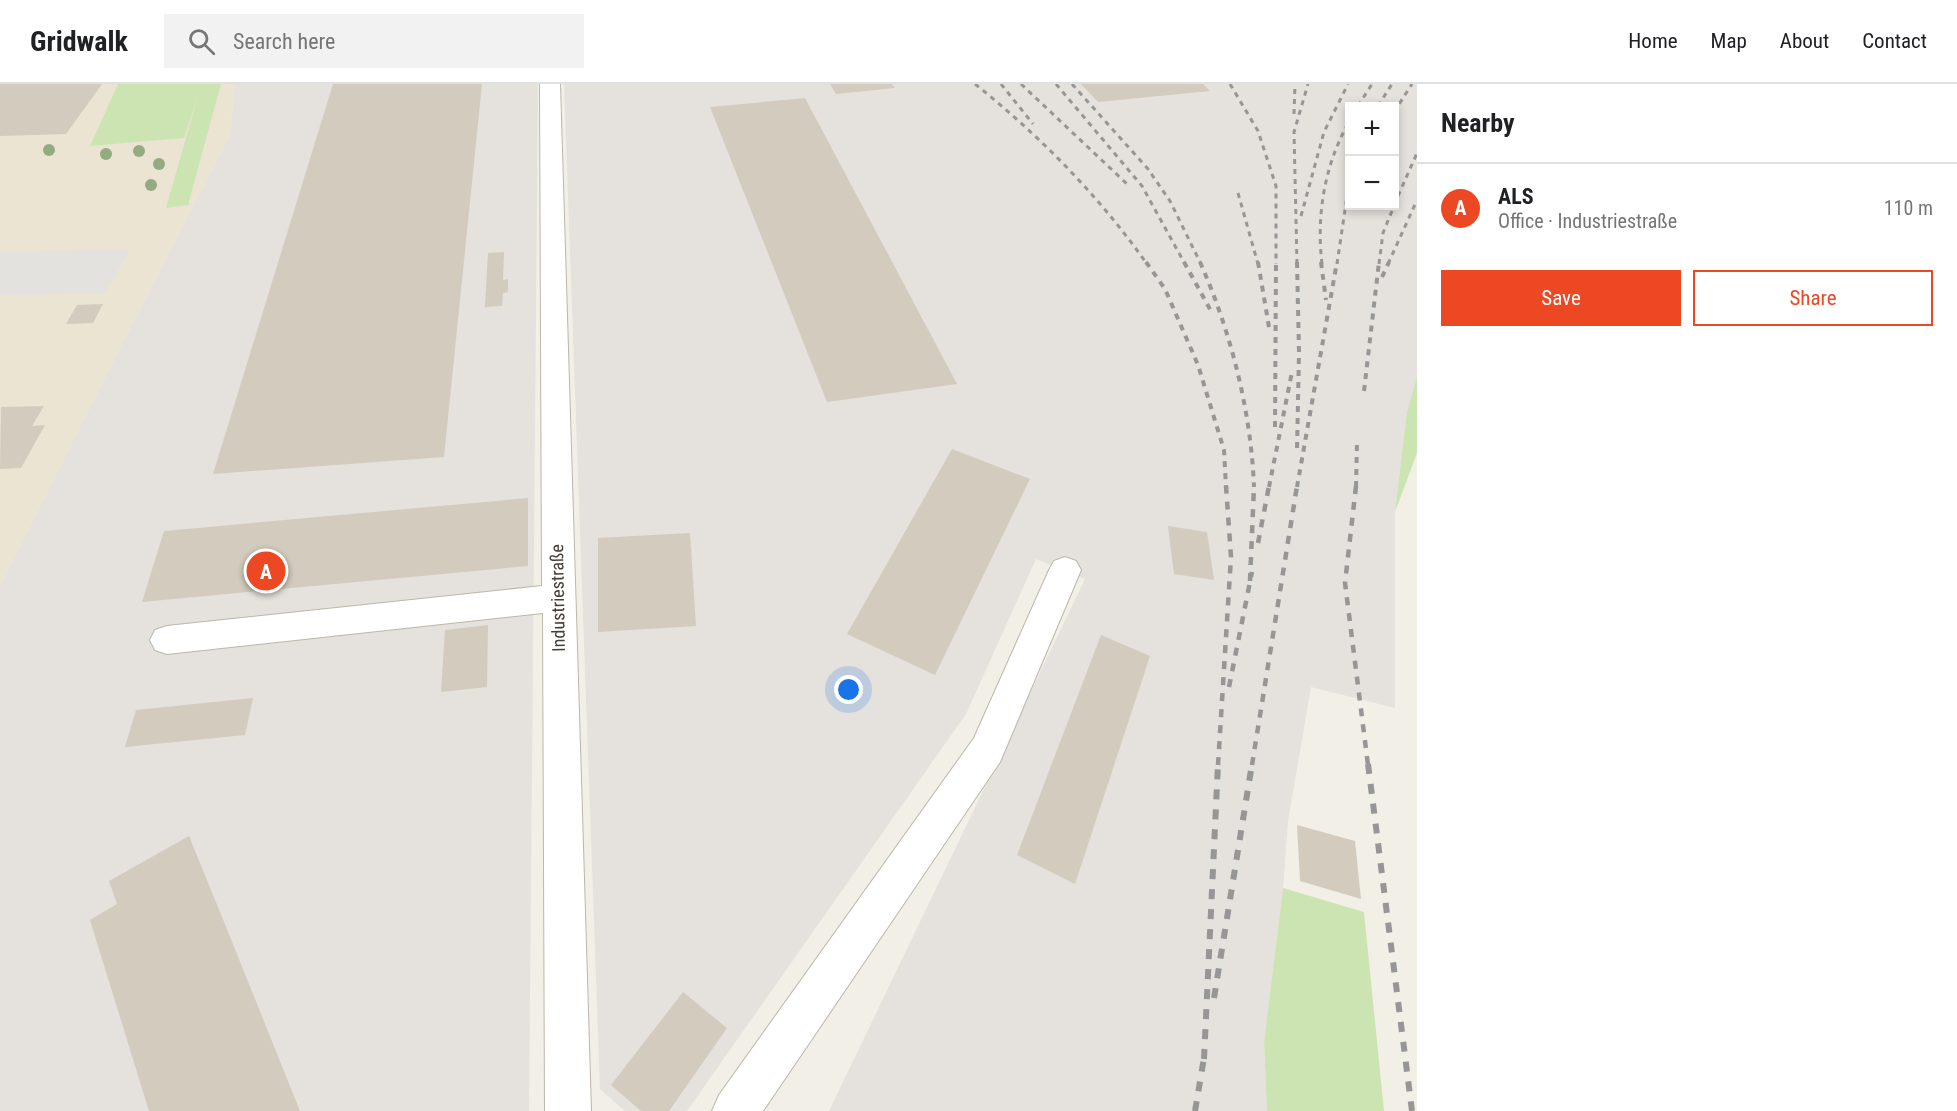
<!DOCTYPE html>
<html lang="en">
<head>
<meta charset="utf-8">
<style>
  :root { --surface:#fff; --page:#f2f2f2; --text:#202124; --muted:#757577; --line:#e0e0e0; --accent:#ec4824 }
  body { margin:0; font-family:"Roboto Condensed",sans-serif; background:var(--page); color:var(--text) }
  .controls { position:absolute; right:18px; top:18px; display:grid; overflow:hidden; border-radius:0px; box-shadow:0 3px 9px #0003 }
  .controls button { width:54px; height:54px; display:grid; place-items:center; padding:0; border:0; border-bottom:2px solid var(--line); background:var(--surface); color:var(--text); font:30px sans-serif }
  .you { position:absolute; left:849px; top:606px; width:21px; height:21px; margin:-15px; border:4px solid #fff; border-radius:50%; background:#1a73e8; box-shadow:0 0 0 9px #1a73e833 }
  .badge { display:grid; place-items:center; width:39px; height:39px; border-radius:50%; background:var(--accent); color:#fff; font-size:20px; font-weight:700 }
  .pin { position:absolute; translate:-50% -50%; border:3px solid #fff; box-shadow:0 2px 6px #0006 }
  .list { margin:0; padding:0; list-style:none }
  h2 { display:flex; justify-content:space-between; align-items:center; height:78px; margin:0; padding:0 24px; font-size:26px }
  h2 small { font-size:20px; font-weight:400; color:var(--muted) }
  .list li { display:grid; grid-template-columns:39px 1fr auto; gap:18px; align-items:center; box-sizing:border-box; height:90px; padding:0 24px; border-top:2px solid var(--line) }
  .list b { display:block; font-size:22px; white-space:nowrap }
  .list p { margin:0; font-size:20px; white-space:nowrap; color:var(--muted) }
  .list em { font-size:20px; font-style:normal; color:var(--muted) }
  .actions { display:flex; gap:12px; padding:18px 24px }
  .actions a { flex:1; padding:14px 0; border:2px solid var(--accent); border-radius:0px; text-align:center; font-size:21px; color:var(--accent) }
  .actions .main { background:var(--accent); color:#fff }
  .icon { flex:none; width:33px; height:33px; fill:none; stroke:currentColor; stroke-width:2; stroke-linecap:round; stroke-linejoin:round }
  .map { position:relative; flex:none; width:1417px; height:1027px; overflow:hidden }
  header { display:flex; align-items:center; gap:36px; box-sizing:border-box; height:84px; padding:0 30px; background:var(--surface); border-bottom:2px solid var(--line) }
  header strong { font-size:28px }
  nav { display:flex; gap:33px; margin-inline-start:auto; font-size:21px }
  .search { width:420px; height:54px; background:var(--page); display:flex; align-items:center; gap:15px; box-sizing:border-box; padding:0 21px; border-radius:0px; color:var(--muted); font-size:22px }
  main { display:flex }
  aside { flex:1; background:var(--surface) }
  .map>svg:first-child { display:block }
  .industrial { fill:#e5e1dc; fill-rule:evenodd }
  .education { fill:#ebe4d2 }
  .green { fill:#cce4b2 }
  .parking { fill:#e4e2df }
  .building { fill:#d3cbbd }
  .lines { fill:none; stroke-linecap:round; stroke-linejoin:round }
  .minor-casing { stroke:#bdb7aa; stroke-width:2 }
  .minor { fill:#fff; fill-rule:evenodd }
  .rail-far3 { stroke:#969696; stroke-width:3; stroke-dasharray:5 5; stroke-linecap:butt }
  .rail-far2 { stroke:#969696; stroke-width:4; stroke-dasharray:6 6; stroke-linecap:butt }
  .rail-far1 { stroke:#969696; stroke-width:4.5; stroke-dasharray:8 8; stroke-linecap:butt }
  .rail { stroke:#969696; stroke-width:6; stroke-dasharray:10 10; stroke-linecap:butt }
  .tree { fill:#93ab81 }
  .labels { text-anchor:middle; stroke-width:6; stroke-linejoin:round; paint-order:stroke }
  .street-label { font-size:18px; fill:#454036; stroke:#fff }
</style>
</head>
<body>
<header>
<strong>Gridwalk</strong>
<div class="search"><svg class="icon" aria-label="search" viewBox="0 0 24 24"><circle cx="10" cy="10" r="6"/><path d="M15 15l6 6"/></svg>Search here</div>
<nav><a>Home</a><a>Map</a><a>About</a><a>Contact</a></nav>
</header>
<main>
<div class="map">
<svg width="1417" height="1027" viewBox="0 0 1417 1027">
  <rect width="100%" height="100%" fill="#f2efe7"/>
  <!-- industrial -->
  <g class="industrial">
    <path d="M235 0H538L529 1027H0V501L131 242 230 51Z"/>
    <path d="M564 0H1417V293L1407 327 1395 428V624L1311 603 1288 737 1283 804 1264 958 1267 1027H829L1085 495 1036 475 966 630 687 1027H625L600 1005ZM1350 22H1394V122H1350Z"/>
  </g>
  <!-- education -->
  <path class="education" d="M0 0H235L230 51 131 242 0 501Z"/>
  <!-- green -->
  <g class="green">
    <path d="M118 0H221L188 121 166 124 198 12 184 54 90 62Z"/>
    <path d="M1417 293V369L1395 428 1407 327Z"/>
    <path d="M1283 804 1364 828 1384 1027H1267L1264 958Z"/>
  </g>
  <!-- parking -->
  <path class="parking" d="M130 165 105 209 0 211V168Z"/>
  <!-- building -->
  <g class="building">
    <path d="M0 0H102L66 50 0 52Z"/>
    <path d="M333 0H482L444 373 213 390Z"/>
    <path d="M830 0H892L895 4 836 10Z"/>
    <path d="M1081 0H1203L1210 7 1098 18Z"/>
    <path d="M805 14 957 300 827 318 710 23Z"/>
    <path d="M504 168 503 196 508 195V208L503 209 502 222 485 223 488 169Z"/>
    <path d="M103 220 93 239 66 240 77 221Z"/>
    <path d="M44 322 32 342 45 341 21 384 0 385 1 323Z"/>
    <path d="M952 365 1030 395 935 591 847 550Z"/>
    <path d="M528 414V482L142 518 164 447Z"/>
    <path d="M1168 442 1207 448 1214 496 1174 490Z"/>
    <path d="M690 449 696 542 598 548V454Z"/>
    <path d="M488 541 487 603 441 608 445 546Z"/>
    <path d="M1101 551 1150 572 1075 800 1017 771Z"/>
    <path d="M253 614 245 651 125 663 136 626Z"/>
    <path d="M1297 741 1355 757 1361 815 1300 797Z"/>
    <path d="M189 752 222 833 300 1027H149L90 836 117 820 109 797Z"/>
    <path d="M683 908 727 944 669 1027H641L611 1001Z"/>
  </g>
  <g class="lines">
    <defs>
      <g id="minor">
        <path d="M540 0H560L591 1027H545L543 529 167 570 155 566 150 556 155 546 167 542 542 502Z"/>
        <path d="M1065 473 1076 477 1081 486 1000 678 763 1027H712L719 1011 974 654 1049 486 1054 477Z"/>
      </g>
    </defs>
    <!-- minor casing -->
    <use href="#minor" class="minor-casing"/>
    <!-- minor -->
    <use href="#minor" class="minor"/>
    <!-- rail-far3 -->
    <g class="rail-far3">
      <path d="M975 0C1040 52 1099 112 1147 180"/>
      <path d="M1001 0 1033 40"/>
      <path d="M1021 0 1127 100"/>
      <path d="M1056 0 1142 102 1185 180"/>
      <path d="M1072 0 1148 85 1170 117 1201 180"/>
      <path d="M1230 0 1258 47 1276 102V180"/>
      <path d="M1358 22 1372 0"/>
      <path d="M1378 22 1392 0"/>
      <path d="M1394 28 1412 0"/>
      <path d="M1294 30 1295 0"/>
      <path d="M1238 109 1258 180"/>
      <path d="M1394 121 1417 69"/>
      <path d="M1301 132 1324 48 1348 0"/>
      <path d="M1297 180 1294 48 1308 0"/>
      <path d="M1322 180C1316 130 1325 79 1350 36"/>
      <path d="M1337 180 1350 92"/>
      <path d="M1379 180 1383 149 1394 122"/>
      <path d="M1388 180 1417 116"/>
    </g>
    <!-- rail-far2 -->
    <g class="rail-far2">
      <path d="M1146 178 1165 205 1198 281 1224 366 1226 403"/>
      <path d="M1184 178 1211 227"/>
      <path d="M1200 178C1231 248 1251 327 1254 403"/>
      <path d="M1258 178 1270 249"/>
      <path d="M1297 178 1299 268 1297 367"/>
      <path d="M1321 178 1326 216"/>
      <path d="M1382 193 1389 178"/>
      <path d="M1364 307 1379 178"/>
      <path d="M1275 343 1276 178"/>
      <path d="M1269 403 1292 288"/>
      <path d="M1297 403 1337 178"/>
      <path d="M1356 403 1357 359"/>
    </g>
    <!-- rail-far1 -->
    <g class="rail-far1">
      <path d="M1356 402 1345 499 1368 681"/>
      <path d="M1258 459 1269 402"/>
      <path d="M1250 497 1254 402"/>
      <path d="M1229 603 1252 488"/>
      <path d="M1218 681 1231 473 1226 402"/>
      <path d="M1252 681 1297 402"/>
    </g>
    <!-- rail -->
    <g class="rail">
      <path d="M1368 680 1412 1027"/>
      <path d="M1214 914 1252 680"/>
      <path d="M1204 975 1218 680"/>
      <path d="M1195 1027 1205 968"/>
    </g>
  </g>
  <!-- trees -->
  <g class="tree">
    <circle cx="49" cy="66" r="6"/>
    <circle cx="139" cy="67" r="6"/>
    <circle cx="106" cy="70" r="6"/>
    <circle cx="159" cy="80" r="6"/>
    <circle cx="151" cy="101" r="6"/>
  </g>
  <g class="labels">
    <!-- street labels -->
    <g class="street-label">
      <text transform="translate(558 514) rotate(-91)" y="6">Industriestraße</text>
    </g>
  </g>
</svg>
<div class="controls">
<button>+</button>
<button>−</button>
</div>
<div class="you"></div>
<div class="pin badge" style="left:266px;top:487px">A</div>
</div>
<aside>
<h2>Nearby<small></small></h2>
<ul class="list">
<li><span class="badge">A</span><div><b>ALS</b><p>Office · Industriestraße</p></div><em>110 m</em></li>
</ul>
<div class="actions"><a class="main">Save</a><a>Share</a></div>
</aside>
</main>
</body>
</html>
